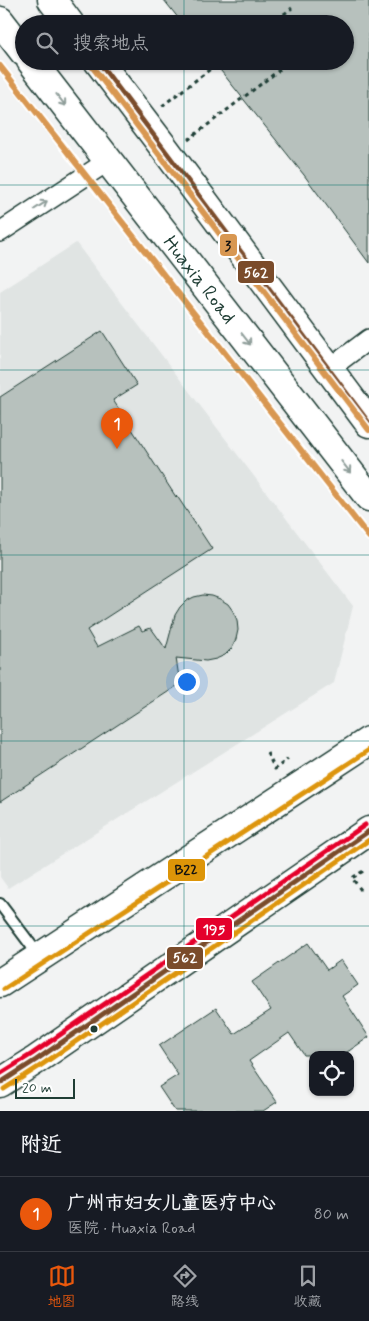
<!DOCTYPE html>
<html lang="zh">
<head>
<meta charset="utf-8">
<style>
  :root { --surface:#171b24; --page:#20242c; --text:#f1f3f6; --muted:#9ea1a6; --line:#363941; --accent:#ea580c }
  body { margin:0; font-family:Mynerve,"LXGW WenKai TC",sans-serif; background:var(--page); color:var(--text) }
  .controls { position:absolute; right:15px; bottom:15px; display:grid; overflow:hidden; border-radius:10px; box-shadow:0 1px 4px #0004 }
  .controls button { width:45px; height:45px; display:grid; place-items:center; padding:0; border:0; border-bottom:1px solid var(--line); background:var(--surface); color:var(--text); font:25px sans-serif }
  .scale { position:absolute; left:15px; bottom:12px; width:60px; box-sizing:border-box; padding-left:5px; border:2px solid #1f3d34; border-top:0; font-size:14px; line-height:18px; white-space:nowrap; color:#1f3d34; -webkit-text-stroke:4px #fff; paint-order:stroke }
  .you { position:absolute; left:186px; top:681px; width:18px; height:18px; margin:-12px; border:4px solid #fff; border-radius:50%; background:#1a73e8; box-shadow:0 0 0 8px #1a73e833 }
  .badge { display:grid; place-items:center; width:32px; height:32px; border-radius:50%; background:var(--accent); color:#fff; font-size:16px; font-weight:700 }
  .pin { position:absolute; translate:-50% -41px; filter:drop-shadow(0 1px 2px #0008) }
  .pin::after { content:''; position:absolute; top:26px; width:18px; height:15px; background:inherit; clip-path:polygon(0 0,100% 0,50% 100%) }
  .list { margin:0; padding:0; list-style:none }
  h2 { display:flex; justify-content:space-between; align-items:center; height:65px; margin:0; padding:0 20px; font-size:21px }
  h2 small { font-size:16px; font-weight:400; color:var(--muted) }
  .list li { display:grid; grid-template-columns:32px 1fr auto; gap:15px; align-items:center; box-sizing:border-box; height:75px; padding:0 20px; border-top:1px solid var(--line) }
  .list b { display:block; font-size:19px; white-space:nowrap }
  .list p { margin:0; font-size:16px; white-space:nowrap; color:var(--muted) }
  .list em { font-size:16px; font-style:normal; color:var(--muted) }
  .icon { flex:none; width:28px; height:28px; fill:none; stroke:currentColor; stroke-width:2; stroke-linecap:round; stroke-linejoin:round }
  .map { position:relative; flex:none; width:369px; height:1111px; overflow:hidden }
  .search { position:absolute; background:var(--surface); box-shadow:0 1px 4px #0004; left:15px; right:15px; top:15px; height:55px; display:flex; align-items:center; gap:12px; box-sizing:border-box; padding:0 18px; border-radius:28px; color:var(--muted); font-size:19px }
  .sheet { height:140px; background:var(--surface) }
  nav { display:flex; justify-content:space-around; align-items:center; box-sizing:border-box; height:70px; border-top:1px solid var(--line); background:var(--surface); font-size:14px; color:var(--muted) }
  nav a { display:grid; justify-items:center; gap:2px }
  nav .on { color:var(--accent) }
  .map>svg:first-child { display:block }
  .built { fill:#e0e4e3 }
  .building { fill:#b7c1bd; stroke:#1f3d34 }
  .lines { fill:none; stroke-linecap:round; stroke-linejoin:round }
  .service-casing { stroke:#1f3d34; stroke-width:14 }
  .minor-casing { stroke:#1f3d34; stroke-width:22 }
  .secondary-casing { stroke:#1f3d34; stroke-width:31 }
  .path { stroke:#1f3d34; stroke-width:3; stroke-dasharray:4 4; stroke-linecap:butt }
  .service { stroke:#fff; stroke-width:10 }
  .minor { stroke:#fff; stroke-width:19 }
  .secondary { stroke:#fff; stroke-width:28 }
  .bus-1-casing { stroke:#fff; stroke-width:9 }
  .bus-2-casing { stroke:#fff; stroke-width:9 }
  .bus-3-casing { stroke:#fff; stroke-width:9 }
  .bus-1 { stroke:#7a4b2a; stroke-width:5 }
  .bus-2 { stroke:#dd9508; stroke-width:5 }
  .bus-3 { stroke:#e4002b; stroke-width:5 }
  .metro-1-casing { stroke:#fff; stroke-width:10 }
  .metro-1 { stroke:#d89751; stroke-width:6 }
  .oneway { stroke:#8f9e9a }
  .grid { fill:none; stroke:#0f766e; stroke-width:1; stroke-opacity:0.55 }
  .bus-dot { fill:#1f3d34; stroke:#fff; stroke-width:2 }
  .labels { text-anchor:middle; stroke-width:4; stroke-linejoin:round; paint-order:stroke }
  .street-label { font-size:20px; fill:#1f3d34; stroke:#fff }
  .line-badge { stroke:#fff; stroke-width:2 }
  .badge-label { font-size:14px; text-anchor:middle; font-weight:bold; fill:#fff }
  .pale-badge-label { font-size:14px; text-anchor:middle; font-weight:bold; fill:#111 }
</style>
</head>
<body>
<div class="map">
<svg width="369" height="1111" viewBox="0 0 369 1111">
  <rect width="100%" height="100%" fill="#f2f3f3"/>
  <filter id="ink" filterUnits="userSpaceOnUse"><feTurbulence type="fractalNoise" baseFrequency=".02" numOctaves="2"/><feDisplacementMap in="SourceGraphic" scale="10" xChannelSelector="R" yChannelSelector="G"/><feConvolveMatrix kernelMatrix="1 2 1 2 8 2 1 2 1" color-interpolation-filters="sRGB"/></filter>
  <g filter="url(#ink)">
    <!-- built -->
    <path class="built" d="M76 243 353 606 334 683 8 888 0 877V292Z"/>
    <!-- building -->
    <g class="building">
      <path d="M164 0H369V263L304 175 213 61H345V24H183Z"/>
      <path d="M102 331 137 385 113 400 176 497 177 496 212 549 87 630 97 647 139 626 142 631 151 628 166 649 175 615 180 607 186 601 194 597 203 595 212 596 220 599 228 604 233 611 237 620 238 630 236 639 232 648 225 655 216 659 206 661 176 658 180 684 0 802V397Z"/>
      <path d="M308 943 327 970 341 960 358 985 342 996 369 1037 343 1055H304L289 1033 249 1061 277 1102 263 1111H175L159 1087 178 1075 159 1046 216 1008 234 1034 271 1010 252 982Z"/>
    </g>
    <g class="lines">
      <defs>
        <path id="service" d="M0 904 40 957"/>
        <g id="minor">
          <path d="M0 232 108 161"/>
          <path d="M329 369 369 339"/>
        </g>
        <g id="secondary">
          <path d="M52 0 70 24"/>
          <path d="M0 21 24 52"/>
          <path id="s1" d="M31 61 369 497"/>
          <path d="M98 61 162 145 369 423"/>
          <path d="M0 983 369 741"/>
          <path d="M0 1083 36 1060 369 831"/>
        </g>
      </defs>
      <!-- service casing -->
      <use href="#service" class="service-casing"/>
      <!-- minor casing -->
      <use href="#minor" class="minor-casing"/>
      <!-- secondary casing -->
      <use href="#secondary" class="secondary-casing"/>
      <!-- path -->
      <g class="path">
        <path d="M271 24 292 8"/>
        <path d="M162 106 221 61"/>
        <path d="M188 140 291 61"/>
        <path d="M267 753 275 769 288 759"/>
        <path d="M361 890 352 878 365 870"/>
      </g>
      <!-- service -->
      <use href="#service" class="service"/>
      <!-- minor -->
      <use href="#minor" class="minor"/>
      <!-- secondary -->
      <use href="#secondary" class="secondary"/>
      <defs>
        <g id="bus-1">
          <path d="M98 61 369 423"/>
          <path d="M0 1083 36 1060 369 831"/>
        </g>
        <g id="bus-2">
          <path d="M4 989 369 750"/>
          <path d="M4 1089 40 1066 369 840"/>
        </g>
        <path id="bus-3" d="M0 1074 32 1054 365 825"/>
      </defs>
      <!-- bus-1 casing -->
      <use href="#bus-1" class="bus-1-casing"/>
      <!-- bus-2 casing -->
      <use href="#bus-2" class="bus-2-casing"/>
      <!-- bus-3 casing -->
      <use href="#bus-3" class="bus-3-casing"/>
      <!-- bus-1 -->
      <use href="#bus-1" class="bus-1"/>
      <!-- bus-2 -->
      <use href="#bus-2" class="bus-2"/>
      <!-- bus-3 -->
      <use href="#bus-3" class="bus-3"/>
      <defs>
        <g id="metro-1">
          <path d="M88 61 369 430"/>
          <path d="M0 66 369 537"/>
        </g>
      </defs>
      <!-- metro-1 casing -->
      <use href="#metro-1" class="metro-1-casing"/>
      <!-- metro-1 -->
      <use href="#metro-1" class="metro-1"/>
    </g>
    <!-- one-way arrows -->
    <defs><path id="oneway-shaft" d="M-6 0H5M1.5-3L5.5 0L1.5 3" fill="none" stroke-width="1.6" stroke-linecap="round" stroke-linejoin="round" transform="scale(1.25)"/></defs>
    <g class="oneway">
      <use href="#oneway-shaft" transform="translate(61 100) rotate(52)"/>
      <use href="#oneway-shaft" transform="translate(41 205) rotate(-33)"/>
      <use href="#oneway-shaft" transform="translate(246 339) rotate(52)"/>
      <use href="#oneway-shaft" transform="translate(346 467) rotate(52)"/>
    </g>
  </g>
  <!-- grid -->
  <path class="grid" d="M184 0V24M184 61V1111M0 185H369M0 370H369M0 555H369M0 741H369M0 926H369"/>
  <!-- markers -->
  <circle class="bus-dot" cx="94" cy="1029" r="4.5"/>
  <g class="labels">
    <!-- street labels -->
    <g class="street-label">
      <text dy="7" stroke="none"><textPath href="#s1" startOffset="276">Huaxia Road</textPath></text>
    </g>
  </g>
  <g class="line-badge">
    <rect x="219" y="233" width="19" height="24" rx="5" fill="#d89751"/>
    <rect x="237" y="260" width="38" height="24" rx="5" fill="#7a4b2a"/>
    <rect x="167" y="858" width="39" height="24" rx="5" fill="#dd9508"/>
    <rect x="195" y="917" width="38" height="24" rx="5" fill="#e4002b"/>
    <rect x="166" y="946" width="38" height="24" rx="5" fill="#7a4b2a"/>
  </g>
  <g class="badge-label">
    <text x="256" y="277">562</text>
    <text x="214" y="934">195</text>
    <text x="185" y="962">562</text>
  </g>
  <g class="pale-badge-label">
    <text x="228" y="250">3</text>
    <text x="186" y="874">B22</text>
  </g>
</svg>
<div class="controls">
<button><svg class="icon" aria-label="locate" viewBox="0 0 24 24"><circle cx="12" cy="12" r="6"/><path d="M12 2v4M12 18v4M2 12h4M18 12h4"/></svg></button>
</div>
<div class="scale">20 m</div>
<div class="you"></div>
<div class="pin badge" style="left:117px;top:449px">1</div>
<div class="search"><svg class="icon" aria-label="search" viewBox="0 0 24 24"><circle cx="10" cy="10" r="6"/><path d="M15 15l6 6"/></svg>搜索地点</div>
</div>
<section class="sheet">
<h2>附近<small></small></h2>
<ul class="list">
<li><span class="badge">1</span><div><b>广州市妇女儿童医疗中心</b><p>医院 · Huaxia Road</p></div><em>80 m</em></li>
</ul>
</section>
<nav>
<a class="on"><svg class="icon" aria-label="map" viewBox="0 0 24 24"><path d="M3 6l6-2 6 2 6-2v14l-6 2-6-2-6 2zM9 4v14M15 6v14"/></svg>地图</a>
<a><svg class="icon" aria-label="directions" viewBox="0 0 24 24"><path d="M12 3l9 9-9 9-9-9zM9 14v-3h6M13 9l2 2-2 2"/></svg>路线</a>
<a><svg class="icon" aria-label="saved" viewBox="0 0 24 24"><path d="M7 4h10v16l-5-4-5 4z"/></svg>收藏</a>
</nav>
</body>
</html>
